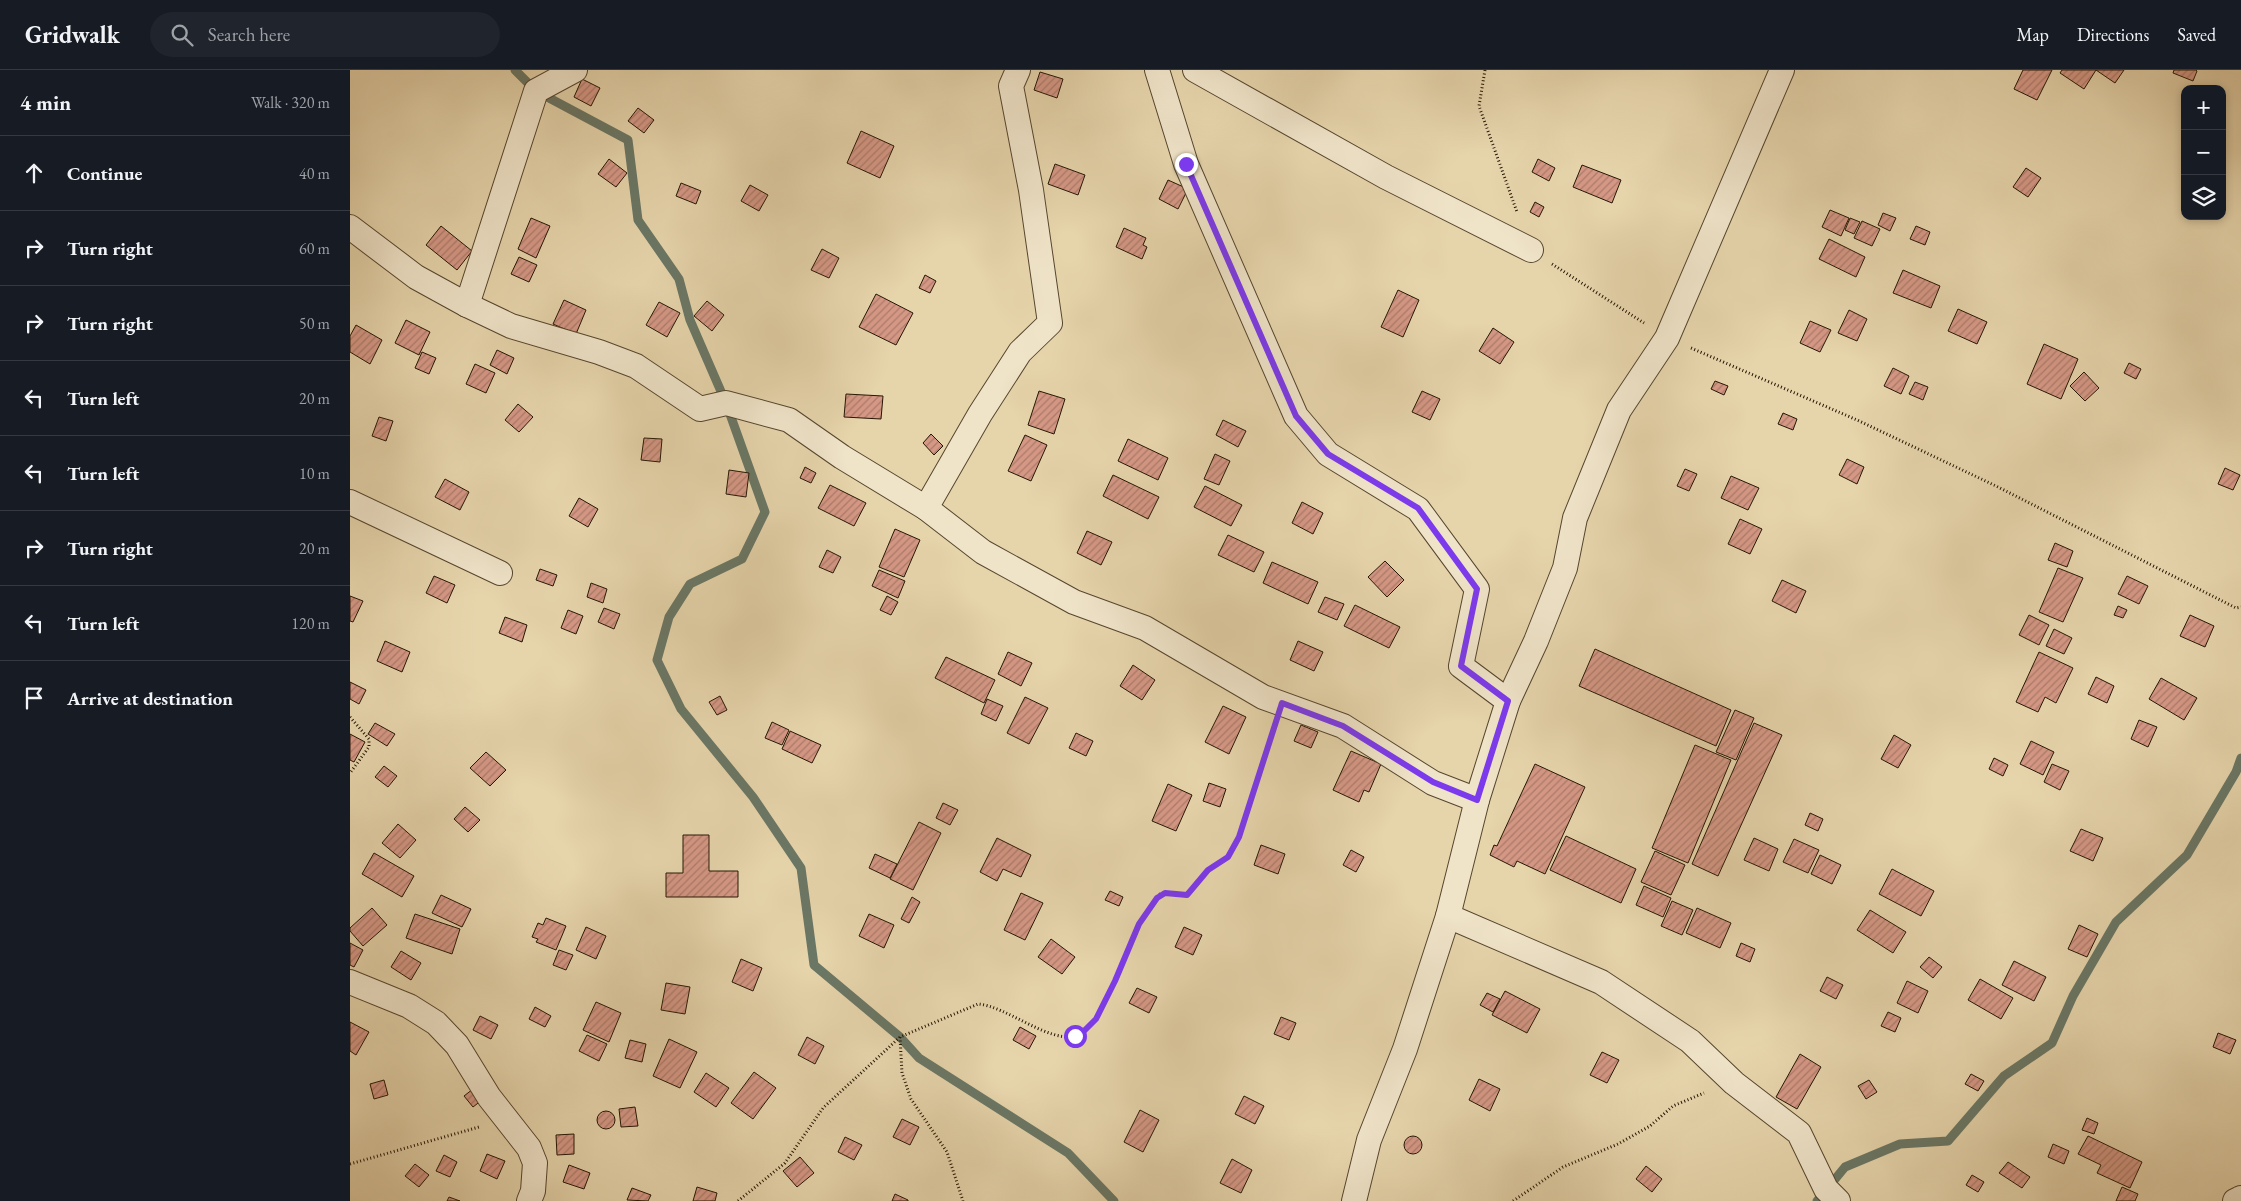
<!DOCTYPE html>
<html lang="en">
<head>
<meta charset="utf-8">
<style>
  :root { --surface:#171b24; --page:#20242c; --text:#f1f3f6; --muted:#9ea1a6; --line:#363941 }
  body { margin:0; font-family:"EB Garamond",serif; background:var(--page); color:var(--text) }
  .controls { position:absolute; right:15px; top:15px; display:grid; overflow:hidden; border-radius:10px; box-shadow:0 2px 8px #0003 }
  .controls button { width:45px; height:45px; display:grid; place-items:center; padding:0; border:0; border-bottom:1px solid var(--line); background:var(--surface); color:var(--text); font:25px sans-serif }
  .stop { position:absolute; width:15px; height:15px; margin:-11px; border:4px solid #7c3aed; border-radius:50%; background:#fff }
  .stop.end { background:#7c3aed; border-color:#fff; box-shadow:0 1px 5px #0008 }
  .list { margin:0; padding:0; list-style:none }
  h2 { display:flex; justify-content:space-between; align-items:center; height:65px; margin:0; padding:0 20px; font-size:21px }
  h2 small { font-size:16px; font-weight:400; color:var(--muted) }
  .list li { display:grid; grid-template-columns:32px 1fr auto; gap:15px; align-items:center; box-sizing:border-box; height:75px; padding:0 20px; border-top:1px solid var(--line) }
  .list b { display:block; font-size:19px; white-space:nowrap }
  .list em { font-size:16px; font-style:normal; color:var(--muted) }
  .icon { flex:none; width:28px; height:28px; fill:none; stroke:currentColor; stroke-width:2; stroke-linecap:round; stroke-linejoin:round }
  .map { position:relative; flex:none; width:1891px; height:1131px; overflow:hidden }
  header { display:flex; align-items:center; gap:30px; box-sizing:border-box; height:70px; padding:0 25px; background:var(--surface); border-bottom:1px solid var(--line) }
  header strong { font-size:24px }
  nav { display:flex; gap:28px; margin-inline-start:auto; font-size:18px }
  .search { width:350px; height:45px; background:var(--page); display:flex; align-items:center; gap:12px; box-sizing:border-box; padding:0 18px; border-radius:28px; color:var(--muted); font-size:19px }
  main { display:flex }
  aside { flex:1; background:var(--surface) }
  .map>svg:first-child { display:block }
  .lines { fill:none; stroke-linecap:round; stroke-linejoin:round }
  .stream { stroke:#6a7765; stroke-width:9 }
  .building { fill:url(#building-hatch); stroke:#261604 }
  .minor-casing { stroke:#56462e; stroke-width:26 }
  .path { stroke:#261604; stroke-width:3; stroke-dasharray:1 2.5; stroke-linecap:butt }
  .minor { stroke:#efe3c8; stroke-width:24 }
  .route { stroke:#7c3aed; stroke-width:6 }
</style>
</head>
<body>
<header>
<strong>Gridwalk</strong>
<div class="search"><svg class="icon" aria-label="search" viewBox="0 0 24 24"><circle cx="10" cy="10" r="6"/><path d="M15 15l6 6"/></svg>Search here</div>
<nav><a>Map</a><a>Directions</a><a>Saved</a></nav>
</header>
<main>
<aside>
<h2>4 min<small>Walk · 320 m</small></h2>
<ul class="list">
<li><svg class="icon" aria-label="ahead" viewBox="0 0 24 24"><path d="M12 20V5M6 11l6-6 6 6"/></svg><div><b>Continue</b></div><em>40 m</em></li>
<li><svg class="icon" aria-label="right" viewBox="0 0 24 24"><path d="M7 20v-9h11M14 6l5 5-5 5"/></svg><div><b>Turn right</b></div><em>60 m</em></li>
<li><svg class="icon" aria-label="right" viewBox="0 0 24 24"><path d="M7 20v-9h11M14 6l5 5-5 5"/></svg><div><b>Turn right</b></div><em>50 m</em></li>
<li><svg class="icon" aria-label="left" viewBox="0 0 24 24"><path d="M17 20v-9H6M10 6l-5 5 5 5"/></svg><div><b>Turn left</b></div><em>20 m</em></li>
<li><svg class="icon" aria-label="left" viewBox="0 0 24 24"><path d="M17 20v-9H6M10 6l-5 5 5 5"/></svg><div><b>Turn left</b></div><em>10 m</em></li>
<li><svg class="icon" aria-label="right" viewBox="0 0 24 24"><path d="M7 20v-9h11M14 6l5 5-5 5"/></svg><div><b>Turn right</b></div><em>20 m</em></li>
<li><svg class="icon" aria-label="left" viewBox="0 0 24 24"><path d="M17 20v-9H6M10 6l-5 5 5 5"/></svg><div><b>Turn left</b></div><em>120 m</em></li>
<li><svg class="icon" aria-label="arrive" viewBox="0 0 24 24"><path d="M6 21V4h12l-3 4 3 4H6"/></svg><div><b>Arrive at destination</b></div></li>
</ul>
</aside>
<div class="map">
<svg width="1891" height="1131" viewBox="0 0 1891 1131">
  <defs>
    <pattern id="building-hatch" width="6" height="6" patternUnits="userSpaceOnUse" patternTransform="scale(1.25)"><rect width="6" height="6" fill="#d59885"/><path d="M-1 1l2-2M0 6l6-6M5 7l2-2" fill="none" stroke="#ad7b6b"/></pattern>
  </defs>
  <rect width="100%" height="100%" fill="#e6d4ab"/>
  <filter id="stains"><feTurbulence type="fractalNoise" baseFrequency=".004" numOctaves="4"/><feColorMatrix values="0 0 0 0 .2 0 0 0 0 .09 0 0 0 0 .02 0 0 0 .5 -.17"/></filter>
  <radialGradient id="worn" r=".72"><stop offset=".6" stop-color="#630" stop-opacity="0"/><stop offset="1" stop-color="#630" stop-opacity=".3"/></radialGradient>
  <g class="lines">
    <!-- stream -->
    <g class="stream">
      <path d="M165 0 186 21 278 70 288 150 329 209 340 250 376 333 415 442 392 489 340 514 319 547 307 590 331 639 403 727 451 798 464 895 550 967 569 988 718 1083 764 1131"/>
      <path d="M1467 1131 1495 1097 1550 1074 1598 1071 1654 1006 1702 973 1723 926 1766 852 1837 785 1886 702 1891 688"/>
    </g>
  </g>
  <!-- building -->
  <g class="building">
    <path d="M1673 0H1702L1687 30 1664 19Z"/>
    <path d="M1712 0H1774L1765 13 1746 0 1734 19 1710 3Z"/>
    <path d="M1824 0H1846L1847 1 1843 11 1823 3Z"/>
    <path d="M690 2 713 9 707 28 684 20Z"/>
    <path d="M232 9 250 18 241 36 224 27Z"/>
    <path d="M288 38 304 50 294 63 278 51Z"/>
    <path d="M511 61 544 76 530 108 497 93Z"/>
    <path d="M259 89 277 103 266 117 248 104Z"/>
    <path d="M1188 89 1205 98 1199 111 1182 102Z"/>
    <path d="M705 94 735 105 728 125 698 114Z"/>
    <path d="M1232 95 1271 110 1262 133 1223 117Z"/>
    <path d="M1676 98 1691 108 1678 127 1663 117Z"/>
    <path d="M818 110 838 119 828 139 809 129Z"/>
    <path d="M331 113 351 121 346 134 326 126Z"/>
    <path d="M400 115 418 125 409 141 391 131Z"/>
    <path d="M1185 132 1194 137 1189 147 1180 142Z"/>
    <path d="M1480 140 1499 148 1491 166 1472 157Z"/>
    <path d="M1533 143 1546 148 1540 161 1528 155Z"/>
    <path d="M181 148 200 156 186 188 168 179Z"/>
    <path d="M1500 148 1510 152 1504 164 1495 160Z"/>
    <path d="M1512 151 1530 159 1522 176 1504 168Z"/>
    <path d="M91 156 122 181 107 200 76 175Z"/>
    <path d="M1566 156 1580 162 1575 175 1560 169Z"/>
    <path d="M774 158 796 168 793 175 797 177 792 189 766 177Z"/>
    <path d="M1479 169 1515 187 1506 207 1469 189Z"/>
    <path d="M472 179 489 188 479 208 461 200Z"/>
    <path d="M169 187 187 195 179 212 161 204Z"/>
    <path d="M1553 200 1590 216 1581 238 1543 223Z"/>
    <path d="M575 205 586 211 580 223 569 218Z"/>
    <path d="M1048 220 1069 230 1053 267 1031 257Z"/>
    <path d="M526 224 563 243 546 275 509 257Z"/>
    <path d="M214 230 236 240 226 264 203 254Z"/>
    <path d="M357 231 374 245 362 261 344 246Z"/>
    <path d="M309 232 330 243 317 267 296 255Z"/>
    <path d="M1608 239 1637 252 1627 274 1598 261Z"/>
    <path d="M1499 240 1517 249 1507 271 1488 263Z"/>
    <path d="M56 250 80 262 69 285 45 273Z"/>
    <path d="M1460 251 1481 260 1470 282 1450 273Z"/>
    <path d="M6 255 32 270 20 294 0 282V266Z"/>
    <path d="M1143 258 1164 272 1150 294 1129 281Z"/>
    <path d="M1694 274 1728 289 1711 329 1677 314Z"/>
    <path d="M147 280 164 288 157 304 140 295Z"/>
    <path d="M72 282 86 288 79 304 65 298Z"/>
    <path d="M1779 293 1791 299 1786 309 1774 303Z"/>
    <path d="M125 294 145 303 136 323 116 314Z"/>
    <path d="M1543 298 1559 306 1551 324 1534 316Z"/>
    <path d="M1734 302 1749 318 1735 331 1720 316Z"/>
    <path d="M1365 311 1378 316 1374 325 1361 319Z"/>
    <path d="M1565 312 1578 317 1573 330 1559 324Z"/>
    <path d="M689 321 715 329 704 364 678 355Z"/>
    <path d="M1072 321 1090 329 1080 350 1062 342Z"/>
    <path d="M496 324 533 326 531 349 494 347Z"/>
    <path d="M168 334 183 347 169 362 155 350Z"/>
    <path d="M1433 343 1447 349 1443 360 1428 354Z"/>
    <path d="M29 347 43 351 36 371 22 366Z"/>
    <path d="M873 350 896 361 888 377 866 365Z"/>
    <path d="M581 364 593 376 584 385 573 373Z"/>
    <path d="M675 365 697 375 681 411 658 401Z"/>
    <path d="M294 368 312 369 310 392 291 390Z"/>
    <path d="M778 369 818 388 808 410 768 391Z"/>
    <path d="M865 384 880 391 869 415 854 409Z"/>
    <path d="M1497 389 1514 397 1507 414 1489 405Z"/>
    <path d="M455 397 466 403 461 413 450 408Z"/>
    <path d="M1875 398 1890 405 1883 420 1868 414Z"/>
    <path d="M1335 399 1347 404 1339 421 1327 416Z"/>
    <path d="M379 400 399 403 396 427 376 424Z"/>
    <path d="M763 405 809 427 798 449 753 426Z"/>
    <path d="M1381 406 1409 418 1398 440 1371 428Z"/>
    <path d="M95 409 119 422 110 440 85 427Z"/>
    <path d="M480 415 516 433 504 456 468 438Z"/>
    <path d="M855 416 892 435 881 456 844 437Z"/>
    <path d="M229 428 248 439 238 457 219 446Z"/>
    <path d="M952 432 973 443 963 464 942 453Z"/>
    <path d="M1390 449 1412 459 1400 484 1378 474Z"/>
    <path d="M545 459 570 470 554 507 529 497Z"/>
    <path d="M737 461 762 472 751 495 727 483Z"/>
    <path d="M878 465 914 482 904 502 868 485Z"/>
    <path d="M1705 473 1723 481 1717 497 1698 490Z"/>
    <path d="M477 480 491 487 483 503 469 497Z"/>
    <path d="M1035 491 1054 510 1037 527 1018 507Z"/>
    <path d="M922 492 968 512 958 534 913 513Z"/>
    <path d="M1708 498 1733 508 1713 552 1689 542Z"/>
    <path d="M190 499 207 505 203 516 186 510Z"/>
    <path d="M529 500 555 511 548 528 522 516Z"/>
    <path d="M84 506 105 515 97 533 76 523Z"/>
    <path d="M1777 506 1798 516 1789 534 1768 524Z"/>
    <path d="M1432 510 1456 521 1446 543 1422 531Z"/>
    <path d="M241 513 257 519 253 533 237 527Z"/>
    <path d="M0 526 13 531 3 552 0 551Z"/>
    <path d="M537 526 548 532 541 545 530 540Z"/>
    <path d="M975 527 994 534 987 550 968 542Z"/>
    <path d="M1005 535 1050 557 1039 578 994 556Z"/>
    <path d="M1768 536 1777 540 1773 548 1764 545Z"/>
    <path d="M254 538 270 544 264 559 248 552Z"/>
    <path d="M218 540 233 546 226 564 211 558Z"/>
    <path d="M1679 545 1699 555 1689 575 1669 565Z"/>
    <path d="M1840 545 1864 556 1855 577 1830 566Z"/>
    <path d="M155 547 177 555 172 572 149 563Z"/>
    <path d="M1704 559 1722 568 1714 584 1696 576Z"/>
    <path d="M35 571 60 582 52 602 27 591Z"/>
    <path d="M948 571 973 582 964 601 940 590Z"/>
    <path d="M1245 579 1381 640 1366 676 1229 616Z"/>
    <path d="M658 582 682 593 671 616 648 604Z"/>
    <path d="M1689 582 1723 598 1706 633 1695 627 1688 642 1666 632Z"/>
    <path d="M596 587 645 610 634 633 585 608Z"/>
    <path d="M783 595 805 610 792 630 770 616Z"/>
    <path d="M1746 607 1764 616 1757 633 1738 624Z"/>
    <path d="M1811 608 1847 628 1834 650 1799 629Z"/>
    <path d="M0 612 16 620 9 634 0 629Z"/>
    <path d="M370 626 377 640 367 645 359 632Z"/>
    <path d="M675 627 698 638 679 674 657 663Z"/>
    <path d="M637 629 653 636 646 651 631 644Z"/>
    <path d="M873 636 896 647 879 684 855 672Z"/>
    <path d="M1385 640 1404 648 1386 690 1366 682Z"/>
    <path d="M1789 650 1807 657 1798 677 1781 669Z"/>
    <path d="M422 652 439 660 432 675 415 668Z"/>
    <path d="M25 653 45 664 37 676 18 664Z"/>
    <path d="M1404 653 1432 665 1368 806 1342 794Z"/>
    <path d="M951 655 968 662 961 678 944 671Z"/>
    <path d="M440 661 471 675 462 693 432 679Z"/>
    <path d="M726 663 743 671 736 686 719 678Z"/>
    <path d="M0 664 15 672 4 692 0 690Z"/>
    <path d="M1544 665 1561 675 1548 698 1531 689Z"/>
    <path d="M1681 671 1704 682 1693 705 1670 694Z"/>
    <path d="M1345 675 1381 690 1338 793 1302 778Z"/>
    <path d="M1001 681 1031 694 1019 722 1014 720 1009 732 983 720Z"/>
    <path d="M136 682 156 700 140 716 120 698Z"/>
    <path d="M1644 688 1658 695 1653 706 1639 699Z"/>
    <path d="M1185 694 1235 717 1195 804 1167 791 1164 797 1140 785 1144 775 1147 776Z"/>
    <path d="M1702 694 1719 701 1710 720 1694 712Z"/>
    <path d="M34 696 47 706 38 717 25 707Z"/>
    <path d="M859 713 876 719 870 737 853 731Z"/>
    <path d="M818 714 842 725 826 761 802 751Z"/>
    <path d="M593 733 608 740 600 755 586 748Z"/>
    <path d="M115 737 130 750 118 762 104 749Z"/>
    <path d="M1460 743 1473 749 1468 761 1455 755Z"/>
    <path d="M569 752 591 763 563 820 540 809Z"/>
    <path d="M48 754 66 770 50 788 32 773Z"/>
    <path d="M1731 759 1753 768 1743 791 1720 781Z"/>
    <path d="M333 765H359V801H388V827H316V803H333Z"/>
    <path d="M1216 766 1286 799 1271 833 1200 800Z"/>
    <path d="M647 768 681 785 671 807 653 799 647 811 630 802Z"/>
    <path d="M1404 768 1428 779 1419 801 1394 790Z"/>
    <path d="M1444 769 1469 780 1458 803 1433 792Z"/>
    <path d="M911 775 935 784 928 804 904 795Z"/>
    <path d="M1001 780 1014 787 1006 802 993 795Z"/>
    <path d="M1305 781 1335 795 1321 825 1291 812Z"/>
    <path d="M24 783 64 806 52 827 12 804Z"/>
    <path d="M525 784 547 794 540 808 519 798Z"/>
    <path d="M1470 785 1491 795 1482 814 1461 804Z"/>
    <path d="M1542 799 1584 821 1571 846 1529 824Z"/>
    <path d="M1294 816 1321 828 1313 847 1286 835Z"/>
    <path d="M760 821 773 827 769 836 755 830Z"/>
    <path d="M671 823 693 833 675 870 654 860Z"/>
    <path d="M91 825 121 839 112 857 82 843Z"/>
    <path d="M562 827 570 832 559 853 551 849Z"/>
    <path d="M1322 831 1343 840 1332 865 1311 856Z"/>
    <path d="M22 838 37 855 13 876 0 861V858Z"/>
    <path d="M1347 838 1381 853 1370 878 1336 863Z"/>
    <path d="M1520 840 1556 862 1543 883 1507 860Z"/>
    <path d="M65 844 110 859 102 884 56 868Z"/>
    <path d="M519 844 544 855 534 878 509 866Z"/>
    <path d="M196 848 216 856 206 880 186 872 188 869 182 867 188 853 193 855Z"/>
    <path d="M1729 855 1748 864 1737 887 1718 879Z"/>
    <path d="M236 857 256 866 246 889 226 880Z"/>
    <path d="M834 857 852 865 843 885 825 877Z"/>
    <path d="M701 869 725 887 712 904 688 887Z"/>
    <path d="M0 873 13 880 4 897 0 895Z"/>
    <path d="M1391 873 1405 879 1400 892 1386 886Z"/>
    <path d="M209 880 223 885 216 900 203 895Z"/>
    <path d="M51 881 71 893 61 910 41 897Z"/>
    <path d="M1579 887 1592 897 1583 908 1570 897Z"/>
    <path d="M391 889 412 898 403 921 382 912Z"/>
    <path d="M1664 891 1696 907 1684 931 1652 915Z"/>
    <path d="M1477 907 1493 915 1486 929 1470 921Z"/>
    <path d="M1630 909 1663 928 1651 949 1618 930Z"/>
    <path d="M1557 911 1578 921 1568 943 1547 933Z"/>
    <path d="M316 913 340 917 335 944 311 940Z"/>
    <path d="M787 918 807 927 799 943 779 933Z"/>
    <path d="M1155 921 1190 939 1177 963 1142 945Z"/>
    <path d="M1137 923 1150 929 1143 942 1130 935Z"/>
    <path d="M246 932 271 943 259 972 233 960Z"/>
    <path d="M185 937 201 946 195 957 179 949Z"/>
    <path d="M1538 942 1551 948 1545 962 1531 956Z"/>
    <path d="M130 946 148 955 141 969 123 960Z"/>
    <path d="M931 947 946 953 939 970 924 964Z"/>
    <path d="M0 952 19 962 6 985 0 981Z"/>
    <path d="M670 957 686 966 679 979 663 970Z"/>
    <path d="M1868 963 1886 970 1880 984 1863 977Z"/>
    <path d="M237 965 257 974 249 991 229 981Z"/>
    <path d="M457 967 474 976 465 994 448 985Z"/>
    <path d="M319 969 347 982 330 1018 303 1006Z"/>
    <path d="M280 970 296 974 292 992 275 988Z"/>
    <path d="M1252 982 1269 990 1257 1013 1240 1005Z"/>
    <path d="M1450 984 1471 997 1447 1039 1426 1027Z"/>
    <path d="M404 1002 426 1018 403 1049 381 1033Z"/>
    <path d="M356 1003 379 1018 366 1037 344 1022Z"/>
    <path d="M1621 1004 1634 1011 1628 1021 1615 1014Z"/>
    <path d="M1129 1009 1150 1019 1140 1041 1119 1030Z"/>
    <path d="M34 1010 38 1025 24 1029 20 1014Z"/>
    <path d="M1519 1010 1527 1022 1516 1029 1508 1016Z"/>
    <path d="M123 1019 132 1030 123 1037 114 1026Z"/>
    <path d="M894 1026 914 1036 905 1054 885 1044Z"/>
    <path d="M285 1037 288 1056 271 1057 269 1039Z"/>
    <path d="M790 1040 809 1050 793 1082 774 1072Z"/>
    <circle cx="256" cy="1050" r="9"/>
    <path d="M1737 1048 1748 1053 1744 1064 1732 1060Z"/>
    <path d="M552 1049 569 1057 560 1075 543 1067Z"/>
    <path d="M224 1064V1084L207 1085 206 1065Z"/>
    <circle cx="1063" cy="1075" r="9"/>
    <path d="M1738 1066 1792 1092 1780 1118 1747 1103 1751 1095 1728 1084Z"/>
    <path d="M495 1067 512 1075 504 1090 488 1082Z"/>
    <path d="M1703 1074 1719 1081 1714 1094 1698 1087Z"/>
    <path d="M137 1084 155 1091 147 1109 130 1101Z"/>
    <path d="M94 1085 107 1092 100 1107 86 1101Z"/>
    <path d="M450 1087 464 1103 447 1117 433 1101Z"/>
    <path d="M882 1089 902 1100 891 1123 870 1113Z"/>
    <path d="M1658 1092 1680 1107 1672 1118 1649 1103Z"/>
    <path d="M65 1094 79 1105 69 1117 55 1106Z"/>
    <path d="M219 1095 240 1103 234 1119 213 1112Z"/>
    <path d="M1296 1096 1312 1109 1302 1122 1286 1109Z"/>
    <path d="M1622 1105 1634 1112 1628 1122 1616 1115Z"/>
    <path d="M347 1117 367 1123 365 1131H343Z"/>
    <path d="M1772 1117 1788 1124 1785 1131H1766Z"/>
    <path d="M282 1118 301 1125 298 1131 277 1130Z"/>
    <path d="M545 1124 558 1130V1131H542Z"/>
    <path d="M99 1127 110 1131H97Z"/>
  </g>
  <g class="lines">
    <defs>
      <g id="minor">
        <path d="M668 0 661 16 681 120 700 253 670 282 630 344 576 438 633 482 724 532 795 558 913 627 993 656 1083 713 1127 730"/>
        <path d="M807 0 836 94 946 346 978 384 1068 439 1127 519 1111 596 1158 631"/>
        <path d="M845 0 1036 107 1181 180"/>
        <path d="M0 157 66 207 117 235 161 256 249 282 286 296 350 339 376 333 439 350 492 387 576 438"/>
        <path d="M117 235 186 21 225 0"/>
        <path d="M0 432 150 503"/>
        <path d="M1098 846 1251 912 1340 971 1384 1013 1449 1063 1476 1119 1488 1131"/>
        <path d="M0 912 59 936 86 953 107 975 139 1027 179 1078 185 1093 183 1121 179 1131"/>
        <path d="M1004 1131 1019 1070 1055 979 1098 846 1127 730 1158 631 1186 571 1215 498 1225 448 1269 340 1317 268 1432 0"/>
        <path d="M1885 1131 1891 1128"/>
      </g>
    </defs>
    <!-- minor casing -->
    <use href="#minor" class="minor-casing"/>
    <!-- path -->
    <g class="path">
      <path d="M1135 0 1129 36 1167 142"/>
      <path d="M1202 194 1294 253"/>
      <path d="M1341 278 1507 350 1646 416 1886 538 1891 537"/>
      <path d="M0 647 19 669V677L0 703"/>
      <path d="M550 967 552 1003 561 1029 597 1082 613 1131"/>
      <path d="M0 1094 129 1057"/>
      <path d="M388 1131 435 1093 473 1038 550 967 628 934C656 936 699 973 725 966 753 959 775 880 788 855 791 850 796 845 800 840 803 835 805 827 810 824 817 821 830 826 837 825L858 800 878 787 889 767 923 659"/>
      <path d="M1163 1131 1213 1097 1268 1074 1300 1056 1323 1036 1354 1023"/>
    </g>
    <!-- minor -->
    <use href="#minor" class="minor"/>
  </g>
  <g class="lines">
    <!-- route -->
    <path class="route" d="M725 966 733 962 746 949 765 911 789 854 807 828 815 823 837 825 858 800 878 787 889 767 932 633 993 656 1083 712 1127 730 1158 631 1111 596 1127 519 1068 438 978 384 946 346 836 94"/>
  </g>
  <rect width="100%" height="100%" filter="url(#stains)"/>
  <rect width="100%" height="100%" fill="url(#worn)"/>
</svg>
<div class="controls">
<button>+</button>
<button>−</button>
<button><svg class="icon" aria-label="layers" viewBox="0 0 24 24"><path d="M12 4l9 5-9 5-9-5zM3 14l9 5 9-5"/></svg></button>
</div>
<div class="stop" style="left:725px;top:966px"></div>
<div class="stop end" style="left:836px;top:94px"></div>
</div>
</main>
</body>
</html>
